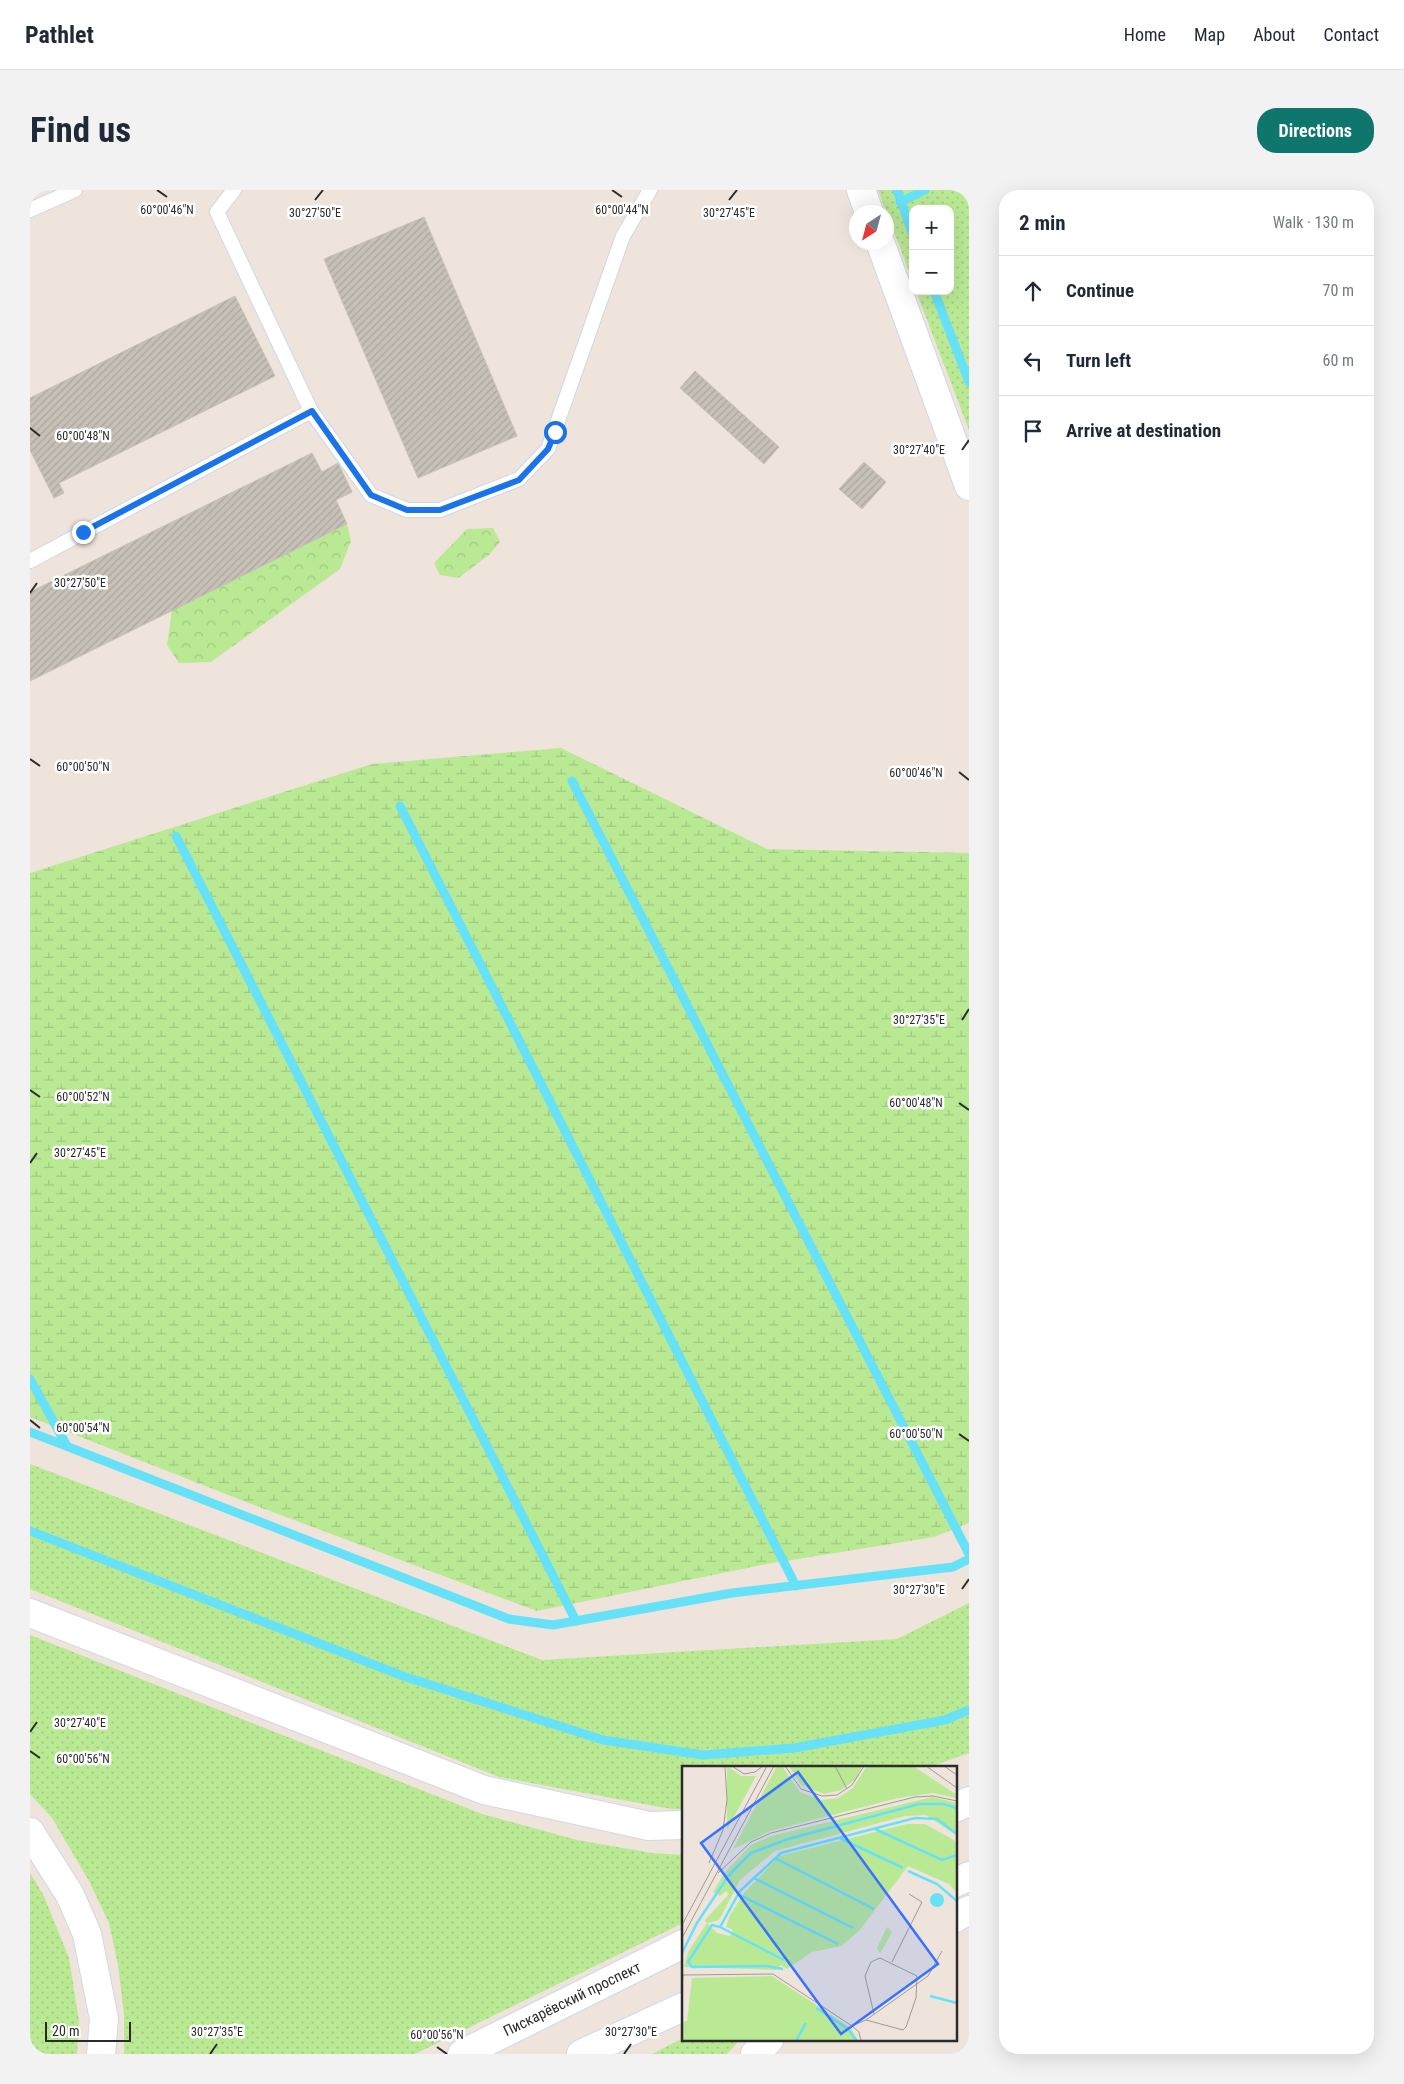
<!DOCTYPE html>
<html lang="en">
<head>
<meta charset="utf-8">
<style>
  :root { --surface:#fff; --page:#f2f2f3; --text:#1f2937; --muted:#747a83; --line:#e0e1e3; --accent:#0f766e }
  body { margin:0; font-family:"Roboto Condensed",sans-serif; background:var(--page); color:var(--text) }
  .controls { position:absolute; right:15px; top:15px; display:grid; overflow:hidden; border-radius:10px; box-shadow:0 5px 20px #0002 }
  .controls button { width:45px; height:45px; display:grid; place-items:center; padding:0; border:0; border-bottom:1px solid var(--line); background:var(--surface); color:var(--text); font:25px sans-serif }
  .compass { position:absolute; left:819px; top:15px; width:45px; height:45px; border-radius:50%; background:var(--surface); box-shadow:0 5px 20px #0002; rotate:216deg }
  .scale { position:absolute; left:15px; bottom:12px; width:86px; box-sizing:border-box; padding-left:5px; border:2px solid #2b2b2b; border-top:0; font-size:14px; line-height:18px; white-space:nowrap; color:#2b2b2b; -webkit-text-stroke:4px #fff; paint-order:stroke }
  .stop { position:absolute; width:15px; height:15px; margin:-11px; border:4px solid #1a73e8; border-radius:50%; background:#fff }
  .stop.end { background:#1a73e8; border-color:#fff; box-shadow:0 1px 5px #0008 }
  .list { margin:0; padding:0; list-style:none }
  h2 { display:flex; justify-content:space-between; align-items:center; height:65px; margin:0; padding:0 20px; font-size:21px }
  h2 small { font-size:16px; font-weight:400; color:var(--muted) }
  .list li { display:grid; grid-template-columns:32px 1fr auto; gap:15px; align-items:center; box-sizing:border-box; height:70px; padding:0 20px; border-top:1px solid var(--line) }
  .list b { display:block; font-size:19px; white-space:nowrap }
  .list em { font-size:16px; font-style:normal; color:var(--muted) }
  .icon { flex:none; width:28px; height:28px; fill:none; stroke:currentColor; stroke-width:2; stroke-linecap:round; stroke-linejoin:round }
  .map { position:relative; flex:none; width:939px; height:1864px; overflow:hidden; border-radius:20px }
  header { display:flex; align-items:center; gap:30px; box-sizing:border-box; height:70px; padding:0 25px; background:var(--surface); border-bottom:1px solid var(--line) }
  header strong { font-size:24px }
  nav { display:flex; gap:28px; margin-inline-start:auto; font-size:18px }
  .intro { display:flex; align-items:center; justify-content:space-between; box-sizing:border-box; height:120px; padding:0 30px }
  h1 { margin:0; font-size:35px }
  .button { padding:12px 22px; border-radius:20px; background:var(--accent); color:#fff; font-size:18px; font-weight:700 }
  main { display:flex; gap:30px; padding:0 30px }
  aside { flex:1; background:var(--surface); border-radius:20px; box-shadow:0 5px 20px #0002 }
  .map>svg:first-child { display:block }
  .green { fill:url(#green-dots) }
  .forest { fill:url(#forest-crowns) }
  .wetland { fill:url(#wetland-marsh) }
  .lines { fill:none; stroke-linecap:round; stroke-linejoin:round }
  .stream { stroke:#67e1f8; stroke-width:9 }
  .building { fill:url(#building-hatch); stroke:#cac0b5 }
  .service-casing { stroke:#d1d7e5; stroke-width:16 }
  .minor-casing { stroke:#d1d7e5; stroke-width:30 }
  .secondary-casing { stroke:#d1d7e5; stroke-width:30 }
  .service { stroke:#fff; stroke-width:14 }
  .minor { stroke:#fff; stroke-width:28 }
  .secondary { stroke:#fff; stroke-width:28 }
  .route { stroke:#1a73e8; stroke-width:6 }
  .ticks { fill:none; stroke:#2b2b2b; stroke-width:2 }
  .labels { text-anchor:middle; stroke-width:5; stroke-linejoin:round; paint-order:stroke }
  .street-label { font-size:15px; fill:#2b2b2b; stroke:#fff }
  .inset-river { fill:none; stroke:#67e1f8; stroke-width:2.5 }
  .inset-road { fill:none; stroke:#a09a95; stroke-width:1 }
  .view { fill:#3872ff; fill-opacity:0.15; stroke:#3872ff; stroke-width:2.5 }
  .inset-edge { fill:none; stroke:#2b2b2b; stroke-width:2.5 }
  .ticks-label { font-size:12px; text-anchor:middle; fill:#2b2b2b; stroke:#fff; stroke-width:5; stroke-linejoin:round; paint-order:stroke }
</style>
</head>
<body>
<header>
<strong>Pathlet</strong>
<nav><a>Home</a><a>Map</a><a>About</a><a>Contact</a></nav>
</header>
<div class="intro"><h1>Find us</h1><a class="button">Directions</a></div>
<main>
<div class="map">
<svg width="939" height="1864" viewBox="0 0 939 1864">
  <defs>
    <pattern id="green-dots" width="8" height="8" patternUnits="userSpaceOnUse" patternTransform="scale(1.25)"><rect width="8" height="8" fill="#bae994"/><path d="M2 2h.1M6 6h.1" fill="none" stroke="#a0c880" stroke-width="1.8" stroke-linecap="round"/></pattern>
    <pattern id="forest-crowns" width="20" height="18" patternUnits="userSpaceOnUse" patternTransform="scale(1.25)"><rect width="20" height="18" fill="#bae994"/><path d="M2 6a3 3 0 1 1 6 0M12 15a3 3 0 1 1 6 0" fill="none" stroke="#a0c880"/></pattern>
    <pattern id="wetland-marsh" width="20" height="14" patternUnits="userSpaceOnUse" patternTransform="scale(1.25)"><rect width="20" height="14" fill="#bae994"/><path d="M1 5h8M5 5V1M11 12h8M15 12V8" fill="none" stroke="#a0c880"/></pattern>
    <pattern id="building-hatch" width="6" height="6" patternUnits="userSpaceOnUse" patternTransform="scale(1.25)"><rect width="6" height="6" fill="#c6c0b7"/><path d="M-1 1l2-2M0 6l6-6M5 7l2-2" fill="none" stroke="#aaa59e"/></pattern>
  </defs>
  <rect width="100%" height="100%" fill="#eee4dc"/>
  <!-- green -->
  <g class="green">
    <path d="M848 0H939V240L886 101H920V19H883V92Z"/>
    <path d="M0 1274 512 1470 867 1449 939 1413V1563L897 1578H653V1619H641L469 1587 0 1399Z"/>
    <path d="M0 1445 452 1624 547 1650 622 1663 653 1665V1733L385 1864H94V1824L88 1775 79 1733 59 1691 22 1628 0 1604Z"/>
    <path d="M0 1683 13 1704 39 1768 49 1831 47 1864H0Z"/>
    <path d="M653 1848V1850H710L697 1864H622Z"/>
  </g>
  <!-- forest -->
  <g class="forest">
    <path d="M317 334 321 351 310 379 181 472 149 473 137 455 142 420Z"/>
    <path d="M463 338 470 352 459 365 428 388 410 385 404 373 437 339Z"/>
  </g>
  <!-- wetland -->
  <path class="wetland" d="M531 558 737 659 939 663V1333L904 1347 737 1374 507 1421 216 1312 0 1227V683L342 574Z"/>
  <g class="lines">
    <!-- stream -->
    <g class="stream">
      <path d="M867 0 883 45"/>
      <path d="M870 12 895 0"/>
      <path d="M904 101 939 192"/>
      <path d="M542 591 939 1364"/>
      <path d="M370 616 766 1396"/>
      <path d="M146 646 546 1431"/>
      <path d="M0 1189 37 1256"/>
      <path d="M0 1242 479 1429 523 1435 702 1403 923 1377 939 1369"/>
      <path d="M0 1341 373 1486 573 1550 673 1565 764 1558 915 1530 939 1520"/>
    </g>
  </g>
  <!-- building -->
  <g class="building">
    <path d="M394 27 487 246 388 288 294 69Z"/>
    <path d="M205 106 245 186 29 293 34 303 24 308 0 260V208Z"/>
    <path d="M665 181 749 257 734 274 650 198Z"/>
    <path d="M282 263 292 282 308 273 322 302 306 310 317 334 0 491V402Z"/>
    <path d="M834 272 856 292 832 319 809 299Z"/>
  </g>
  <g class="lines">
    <defs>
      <g id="service">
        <path d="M204 0 187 22 281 221 341 305 377 320H410L489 289 518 259 593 46 620 0"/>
        <path d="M0 20 45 0"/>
        <path d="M0 371 281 221"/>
      </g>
      <g id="minor">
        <path d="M831 0 839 22"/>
        <path d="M850 52 939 296"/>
      </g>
      <g id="secondary">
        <path d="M0 1423 454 1600 619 1636 653 1635"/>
        <path d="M925 1618 939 1611"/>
        <path d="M0 1642 40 1705 57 1744 74 1829 71 1864"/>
        <path d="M925 1693 939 1686"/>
        <path d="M925 1728 939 1720"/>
        <path d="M432 1864 653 1754"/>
        <path d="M551 1864 653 1817"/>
        <path d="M725 1864 739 1850"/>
      </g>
    </defs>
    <!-- service casing -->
    <use href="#service" class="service-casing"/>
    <!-- minor casing -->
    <use href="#minor" class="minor-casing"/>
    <!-- secondary casing -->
    <use href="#secondary" class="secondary-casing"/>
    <!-- service -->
    <use href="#service" class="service"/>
    <!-- minor -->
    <use href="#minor" class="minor"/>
    <!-- secondary -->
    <use href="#secondary" class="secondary"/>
  </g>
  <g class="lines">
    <!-- route -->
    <path class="route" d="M53 342 282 221 341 305 377 320H410L489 290 518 259 525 242"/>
  </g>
  <!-- ticks -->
  <path class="ticks" d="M127 0 137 7M582 0 592 7M285 10 293 0M699 10 707 0M0 238 10 246M932 260 939 250M0 403 7 393M0 569 10 576M929 582 939 590M932 830 939 819M0 900 10 907M929 913 939 920M0 973 7 963M0 1230 10 1238M929 1244 939 1251M932 1399 939 1389M0 1542 7 1532M0 1561 10 1568M407 1857 417 1864M180 1864 187 1854M594 1864 601 1854"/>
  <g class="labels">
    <!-- street labels -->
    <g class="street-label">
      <text transform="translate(542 1809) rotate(-26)" y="5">Пискарёвский проспект</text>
    </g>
  </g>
  <!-- overview -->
  <g transform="translate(652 1576)">
    <rect width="275" height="275" fill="#eee4dc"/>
    <path d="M45 0 59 10H74L45 64ZM95 0H100L118 26 140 34 156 32 171 22 185 0H231L275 29V32L251 27 216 32 88 65 51 83ZM107 0H180L174 13 159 24 142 28 119 19ZM250 31 275 37V70L244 49 223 50 93 85 58 114 37 154 25 157 23 154 47 128 44 125 38 130 31 126 43 106 69 79 89 70ZM90 210 169 262 176 275H0V256L5 255 10 212Z" fill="#bae994"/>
    <path d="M205 161 210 166 198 188 195 182Z" fill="#bae994"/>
    <path d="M225 58H243L275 76V127L267 118 226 100 177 165 159 180 130 186 105 203 99 199 94 204 2 201 6 186 25 157 35 167 48 170 51 164 44 161 48 149 62 127 97 90Z" fill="#bae994"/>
    <path d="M248 134a7 7 0 1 1 14 0a7 7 0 1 1-14 0Z" fill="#67e1f8"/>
    <path class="inset-river" d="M193 63 260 94 275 89M158 72 221 102M93 92 192 143M226 105 255 118 275 135M72 112 171 162M56 128 156 178M38 161 102 194M0 187 15 157 47 109 69 87 106 73 237 38H261L275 42M101 203 84 200 10 201 6 196 30 159 38 161 58 125 99 87 233 52 255 53 275 68M248 230 275 237M134 242 165 262 175 275M114 275 124 257"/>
    <path class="inset-road" d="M50 0 62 8 73 6 81 0M103 0 119 23 140 30 155 29 170 19 182 0M153 0 165 23M244 0 275 22M262 0 275 9M27 97 41 64 45 34 43 0M36 107 69 76 89 67 233 31 251 30 275 35M0 159 85 0M0 172 92 0M210 196 240 136 227 128M0 209 91 208 170 260 177 266 179 275M0 226 1 209M184 254 246 210 260 185M170 260 184 254 221 264 224 261 234 232 235 210 198 192 189 196 183 210 192 248"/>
    <path class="view" d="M116 6 256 198 159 268 19 77Z"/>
    <rect width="275" height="275" class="inset-edge"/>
  </g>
  <g class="ticks-label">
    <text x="137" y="24">60°00'46"N</text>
    <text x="592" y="24">60°00'44"N</text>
    <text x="285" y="27">30°27'50"E</text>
    <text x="699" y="27">30°27'45"E</text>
    <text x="53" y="250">60°00'48"N</text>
    <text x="889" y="264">30°27'40"E</text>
    <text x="50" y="397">30°27'50"E</text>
    <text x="53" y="581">60°00'50"N</text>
    <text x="886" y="587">60°00'46"N</text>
    <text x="889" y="834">30°27'35"E</text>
    <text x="53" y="911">60°00'52"N</text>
    <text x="886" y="917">60°00'48"N</text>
    <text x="50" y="967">30°27'45"E</text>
    <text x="53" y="1242">60°00'54"N</text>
    <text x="886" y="1248">60°00'50"N</text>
    <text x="889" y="1404">30°27'30"E</text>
    <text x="50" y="1537">30°27'40"E</text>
    <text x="53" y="1573">60°00'56"N</text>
    <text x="187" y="1846">30°27'35"E</text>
    <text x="601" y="1846">30°27'30"E</text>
    <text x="407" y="1849">60°00'56"N</text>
  </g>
</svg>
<div class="controls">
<button>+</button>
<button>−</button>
</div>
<svg class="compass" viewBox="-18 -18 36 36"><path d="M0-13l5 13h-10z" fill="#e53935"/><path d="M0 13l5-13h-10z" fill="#747a83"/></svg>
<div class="scale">20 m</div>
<div class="stop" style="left:525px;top:242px"></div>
<div class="stop end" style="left:53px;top:342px"></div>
</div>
<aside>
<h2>2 min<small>Walk · 130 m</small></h2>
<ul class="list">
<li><svg class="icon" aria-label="ahead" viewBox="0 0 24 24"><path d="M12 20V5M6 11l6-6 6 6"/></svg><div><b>Continue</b></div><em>70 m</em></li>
<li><svg class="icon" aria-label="left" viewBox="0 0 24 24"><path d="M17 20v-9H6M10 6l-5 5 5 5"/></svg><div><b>Turn left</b></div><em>60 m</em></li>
<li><svg class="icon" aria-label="arrive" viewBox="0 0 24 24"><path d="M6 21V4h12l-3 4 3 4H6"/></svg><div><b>Arrive at destination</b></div></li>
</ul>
</aside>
</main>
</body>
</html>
